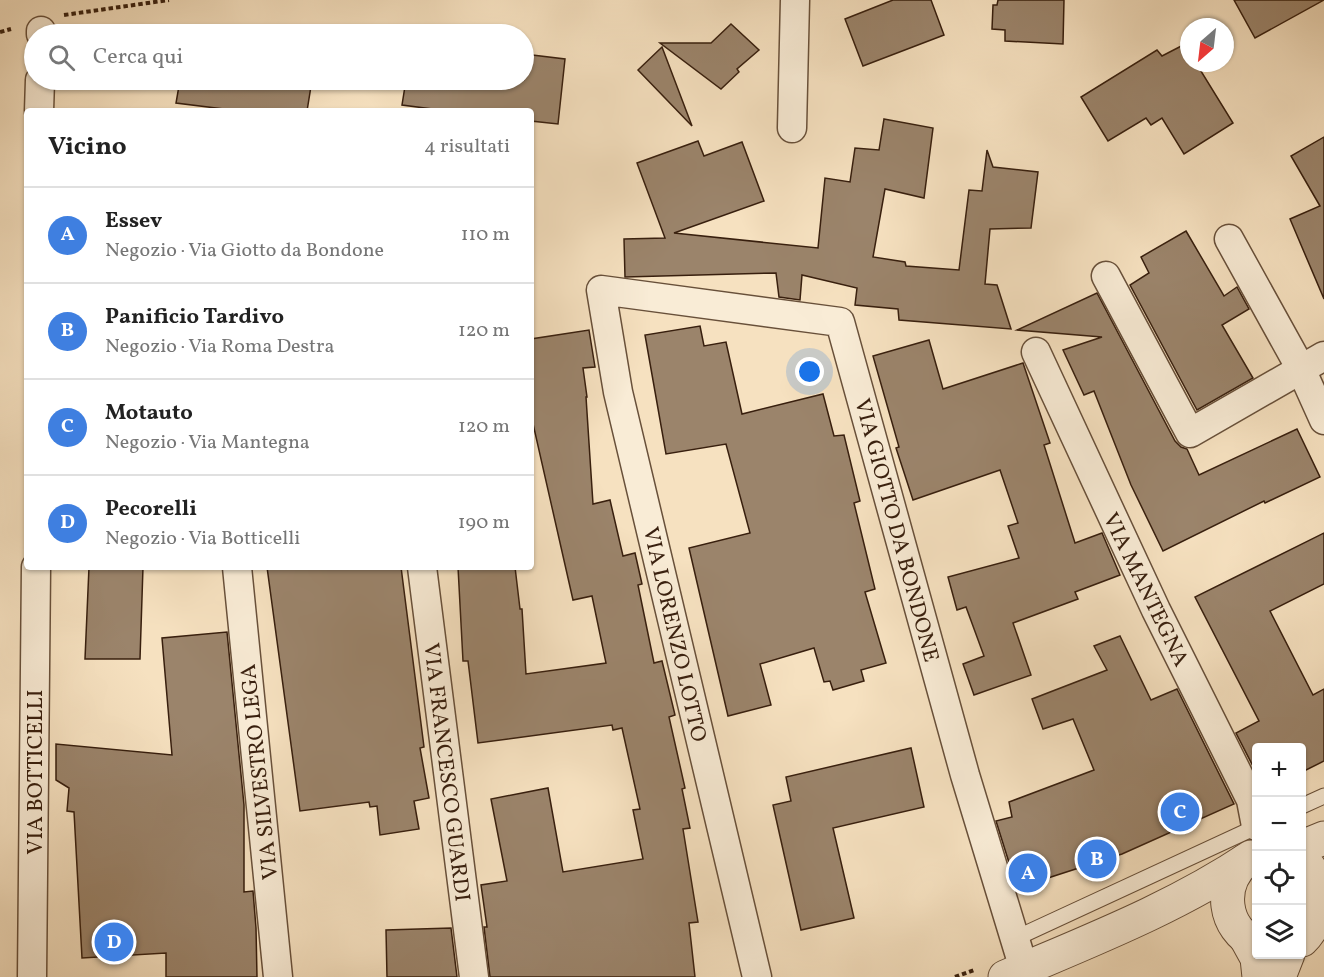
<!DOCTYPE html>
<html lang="it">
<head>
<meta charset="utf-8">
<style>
  :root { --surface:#fff; --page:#f2f2f2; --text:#222; --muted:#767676; --line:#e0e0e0; --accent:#db2777 }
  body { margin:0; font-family:Vollkorn,serif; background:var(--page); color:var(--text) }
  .controls { position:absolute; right:18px; bottom:18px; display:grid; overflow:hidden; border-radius:6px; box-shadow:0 2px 4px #0004 }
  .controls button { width:54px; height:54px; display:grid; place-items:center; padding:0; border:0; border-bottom:2px solid var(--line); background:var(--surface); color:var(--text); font:30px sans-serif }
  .compass { position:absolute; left:1180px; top:18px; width:54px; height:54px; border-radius:50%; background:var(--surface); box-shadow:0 2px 4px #0004; rotate:208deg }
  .you { position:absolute; left:810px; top:372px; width:21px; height:21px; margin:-15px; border:4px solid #fff; border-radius:50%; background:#1a73e8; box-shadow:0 0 0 9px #1a73e833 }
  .badge { display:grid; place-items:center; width:39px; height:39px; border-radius:50%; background:var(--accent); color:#fff; font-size:20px; font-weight:700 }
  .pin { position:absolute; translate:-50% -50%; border:3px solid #fff; box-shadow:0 2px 6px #0006 }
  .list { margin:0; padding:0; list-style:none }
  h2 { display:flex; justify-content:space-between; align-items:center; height:78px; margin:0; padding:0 24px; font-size:26px }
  h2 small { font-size:20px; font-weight:400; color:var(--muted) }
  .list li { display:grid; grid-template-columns:39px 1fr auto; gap:18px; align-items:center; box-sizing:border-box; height:96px; padding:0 24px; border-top:2px solid var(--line) }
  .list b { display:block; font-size:22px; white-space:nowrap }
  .list p { margin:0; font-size:20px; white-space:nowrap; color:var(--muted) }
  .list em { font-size:20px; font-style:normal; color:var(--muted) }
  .icon { flex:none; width:33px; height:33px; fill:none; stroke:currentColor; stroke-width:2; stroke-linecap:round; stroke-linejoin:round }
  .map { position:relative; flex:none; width:1324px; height:977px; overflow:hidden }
  .search { position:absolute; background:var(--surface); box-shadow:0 2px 4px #0004; left:24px; top:24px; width:510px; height:66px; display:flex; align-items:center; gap:15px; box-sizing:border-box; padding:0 21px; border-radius:33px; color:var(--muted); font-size:22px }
  .panel { position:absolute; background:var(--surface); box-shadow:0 2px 4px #0004; left:24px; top:108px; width:510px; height:462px; border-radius:6px }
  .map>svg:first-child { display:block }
  .building { fill:#9b846b; stroke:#381f0e; stroke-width:1.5 }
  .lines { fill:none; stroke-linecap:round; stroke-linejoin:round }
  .service-casing { stroke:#68503a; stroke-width:17 }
  .minor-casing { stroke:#68503a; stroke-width:31 }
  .tertiary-casing { stroke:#68503a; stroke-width:35 }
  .path { stroke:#381f0e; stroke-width:4; stroke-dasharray:4.5 3; stroke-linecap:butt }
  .service { stroke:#f9ecd6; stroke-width:15 }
  .minor { stroke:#f9ecd6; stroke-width:28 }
  .tertiary { stroke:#f9ecd6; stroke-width:33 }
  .labels { text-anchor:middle; stroke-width:5; stroke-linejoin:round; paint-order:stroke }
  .street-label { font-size:22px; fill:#381f0e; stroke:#f9ecd6 }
</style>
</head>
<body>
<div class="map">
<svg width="1324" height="977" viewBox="0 0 1324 977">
  <rect width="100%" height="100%" fill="#f6e1c0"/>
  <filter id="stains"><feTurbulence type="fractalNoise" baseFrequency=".00333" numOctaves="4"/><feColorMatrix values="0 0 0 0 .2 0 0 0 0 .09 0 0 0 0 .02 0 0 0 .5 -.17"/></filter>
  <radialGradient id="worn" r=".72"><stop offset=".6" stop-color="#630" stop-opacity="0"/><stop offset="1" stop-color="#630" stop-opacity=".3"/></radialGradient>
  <!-- building -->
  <g class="building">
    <path d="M893 0H931L944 35 863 66 845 19Z"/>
    <path d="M998 0H1064L1063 44 1005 41V30L992 29 993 5H997Z"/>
    <path d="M1234 0H1324L1255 38Z"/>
    <path d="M731 24 759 50 737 69 739 72 721 89 660 43H711Z"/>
    <path d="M1189 42V63H1196L1233 123 1184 154 1162 118 1151 125 1146 118 1108 141 1081 97 1157 50 1162 56Z"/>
    <path d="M662 47 692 126 638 70Z"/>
    <path d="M524 54 565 59 558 124 531 121V111H448L402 105 406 80H524Z"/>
    <path d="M180 80H312L307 111H240L176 103Z"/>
    <path d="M884 119 933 128 924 198 885 189 873 257 905 262 906 266 959 270 969 190 982 191 987 150 993 167 1038 172 1031 228 990 229 985 284 997 285 1011 329 899 320 898 309 855 305 857 288 802 275 800 300 779 297 776 273 625 277 624 239 665 238 637 163 698 141 704 156 742 142 764 201 674 233 818 248 825 178 850 182 855 148 879 150Z"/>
    <path d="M1324 137V299L1290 219 1320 206 1291 156Z"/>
    <path d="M1186 231 1224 296 1237 287 1249 309 1222 325 1253 378 1197 410 1130 285 1149 273 1141 257Z"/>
    <path d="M1097 293 1175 441 1181 447 1187 449 1199 475 1297 429 1320 477 1265 503 1264 501 1163 551 1131 485 1094 391 1084 395 1063 350 1102 337 1017 330Z"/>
    <path d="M700 326 704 346 726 342 742 414 823 394 834 436 844 435 860 501 854 503 875 589 865 592 886 663 861 670 864 681 833 690 830 681 824 682 814 648 760 664 771 705 728 716 689 548 750 533 726 444 666 454 645 335Z"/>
    <path d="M589 330 595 367 583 368 587 397H586L593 504 610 500 623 556 635 553 642 584 638 585 654 663 662 661 675 715 669 717 685 788 682 789 690 828 683 829 698 922 689 923 695 977H490L484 927H487L481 885 507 881 491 799 548 788 563 872 643 859 633 810 640 809 622 728 613 730 612 725 478 743 468 661H463L458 567H515L520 609H522L526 674 606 663 592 596 573 600 531 415V339Z"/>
    <path d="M929 340 943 389 1023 363 1050 443 1044 445 1075 543 1102 533 1120 575 1075 592 1078 599 1013 623 1031 675 974 695 963 664 984 656 966 607 957 610 948 577 1019 558 1008 526 1018 523 1000 470 913 500 896 448 899 447 873 356Z"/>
    <path d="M1324 533V584L1270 611 1313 695 1324 689V761L1302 772V747H1257V774L1236 733 1259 721 1195 597Z"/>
    <path d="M89 567H143L140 659H85Z"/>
    <path d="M267 567H401L424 747 420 748 429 798 414 801 419 829 380 835 377 806 370 807 369 802 300 811Z"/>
    <path d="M227 632 244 805V892L253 891 256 928 257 977H166V953L82 958 74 812 67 811 69 788 56 780V744L172 755 162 638Z"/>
    <path d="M1120 636 1151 700 1177 689 1234 804 1122 854 1017 888 996 821 1012 817 1009 802 1094 770 1073 719 1043 729 1032 699 1107 670 1094 646Z"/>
    <path d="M911 748 924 807 833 828 854 918 801 930 773 805 791 801 786 777Z"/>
    <path d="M451 928 457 977H387L386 930Z"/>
  </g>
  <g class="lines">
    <defs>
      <g id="service">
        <path d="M1302 806 1324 796"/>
        <path d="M1014 939 1256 827"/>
      </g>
      <g id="minor">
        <path d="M41 34V31"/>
        <path d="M39 111 40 80"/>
        <path d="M792 128 795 0"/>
        <path d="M1229 239 1301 369 1324 420"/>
        <path d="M1106 276 1190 433 1324 356"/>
        <path d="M1036 352 1156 610 1251 800 1256 826"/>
        <path d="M237 567 278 977"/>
        <path d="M422 567 474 977"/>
        <path d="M32 977 36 567"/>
        <path d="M757 977 618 392 601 290 840 322 965 775 1024 969"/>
      </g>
      <g id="tertiary">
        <path d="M1302 847 1324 838"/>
        <path d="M1302 859C1324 880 1324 919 1302 940"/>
        <path d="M1245 861C1218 886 1223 928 1256 944"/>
        <path d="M1246 938 1257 958 1259 977"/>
        <path d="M1005 977C1089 941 1175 908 1251 857"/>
        <path d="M1279 977 1288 954"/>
      </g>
    </defs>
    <!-- service casing -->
    <use href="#service" class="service-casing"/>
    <!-- minor casing -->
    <use href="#minor" class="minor-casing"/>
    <!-- tertiary casing -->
    <use href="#tertiary" class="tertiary-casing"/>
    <!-- path -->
    <g class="path">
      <path d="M64 15 169 0"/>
      <path d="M0 32 11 29"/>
      <path d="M955 977 974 970"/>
    </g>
    <!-- service -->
    <use href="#service" class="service"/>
    <!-- minor -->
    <use href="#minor" class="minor"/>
    <!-- tertiary -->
    <use href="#tertiary" class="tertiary"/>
  </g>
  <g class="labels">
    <!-- street labels -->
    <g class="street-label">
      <text transform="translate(898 530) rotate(75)" y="8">VIA GIOTTO DA BONDONE</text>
      <text transform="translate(1147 589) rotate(64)" y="8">VIA MANTEGNA</text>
      <text transform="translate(676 634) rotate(77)" y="8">VIA LORENZO LOTTO</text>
      <text transform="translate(34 772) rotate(-90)" y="8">VIA BOTTICELLI</text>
      <text transform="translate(258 772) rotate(-96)" y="8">VIA SILVESTRO LEGA</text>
      <text transform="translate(448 772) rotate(83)" y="8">VIA FRANCESCO GUARDI</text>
    </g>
  </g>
  <rect width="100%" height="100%" filter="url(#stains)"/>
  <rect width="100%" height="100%" fill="url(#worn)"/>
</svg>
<div class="controls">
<button>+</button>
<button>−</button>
<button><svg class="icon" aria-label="locate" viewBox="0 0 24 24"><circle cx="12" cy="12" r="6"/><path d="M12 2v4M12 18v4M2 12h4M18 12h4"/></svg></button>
<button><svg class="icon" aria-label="layers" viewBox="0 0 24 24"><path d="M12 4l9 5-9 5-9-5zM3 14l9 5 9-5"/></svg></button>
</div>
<svg class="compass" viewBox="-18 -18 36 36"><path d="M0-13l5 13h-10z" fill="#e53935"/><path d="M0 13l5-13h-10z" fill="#767676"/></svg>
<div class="you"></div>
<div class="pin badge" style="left:1028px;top:873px;background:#3f7fe0">A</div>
<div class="pin badge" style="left:1097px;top:859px;background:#3f7fe0">B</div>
<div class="pin badge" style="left:1180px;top:812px;background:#3f7fe0">C</div>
<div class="pin badge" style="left:114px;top:942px;background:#3f7fe0">D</div>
<div class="search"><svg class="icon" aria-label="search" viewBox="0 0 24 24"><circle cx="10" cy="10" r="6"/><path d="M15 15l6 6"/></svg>Cerca qui</div>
<section class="panel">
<h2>Vicino<small>4 risultati</small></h2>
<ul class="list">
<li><span class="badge" style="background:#3f7fe0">A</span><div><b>Essev</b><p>Negozio · Via Giotto da Bondone</p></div><em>110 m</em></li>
<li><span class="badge" style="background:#3f7fe0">B</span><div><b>Panificio Tardivo</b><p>Negozio · Via Roma Destra</p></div><em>120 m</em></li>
<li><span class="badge" style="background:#3f7fe0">C</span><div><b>Motauto</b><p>Negozio · Via Mantegna</p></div><em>120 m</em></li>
<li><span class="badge" style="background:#3f7fe0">D</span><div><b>Pecorelli</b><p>Negozio · Via Botticelli</p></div><em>190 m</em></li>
</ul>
</section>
</div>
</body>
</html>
